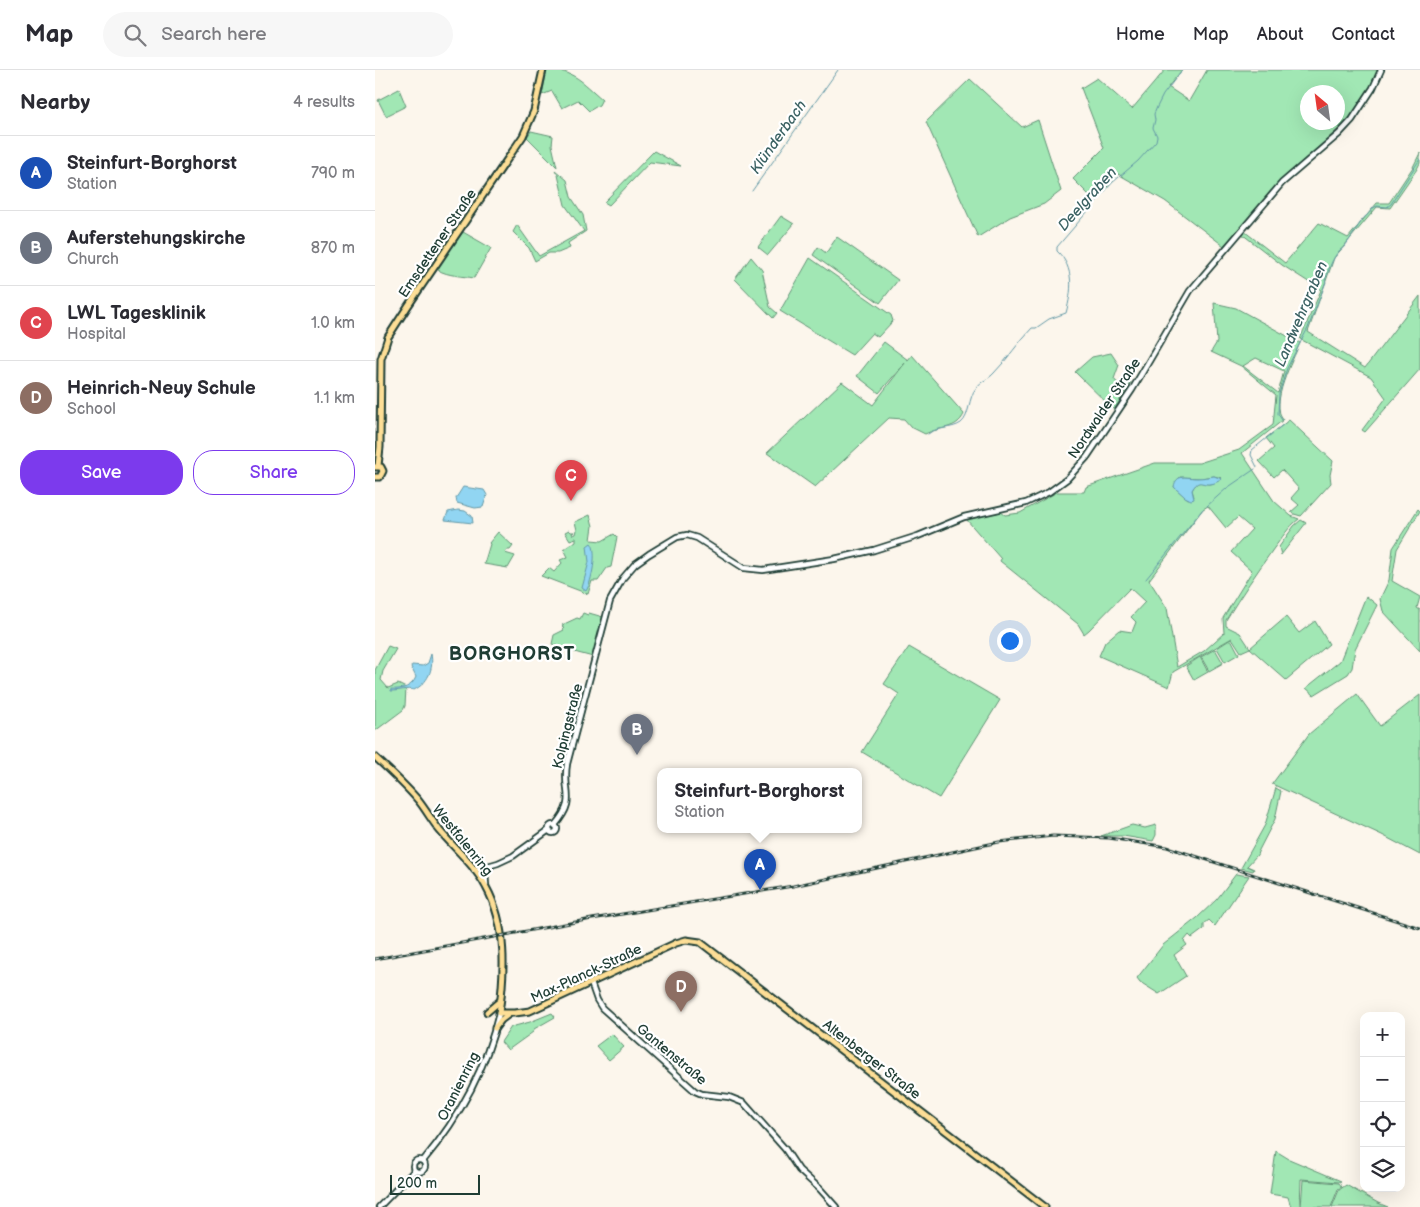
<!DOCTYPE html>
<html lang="en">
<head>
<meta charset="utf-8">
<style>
  :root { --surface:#fff; --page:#f7f7f7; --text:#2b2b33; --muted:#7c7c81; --line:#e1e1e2; --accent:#7c3aed }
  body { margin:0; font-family:"Balsamiq Sans",sans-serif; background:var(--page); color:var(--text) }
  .controls { position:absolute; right:15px; bottom:15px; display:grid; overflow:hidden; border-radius:10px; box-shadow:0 5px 20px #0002 }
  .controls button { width:45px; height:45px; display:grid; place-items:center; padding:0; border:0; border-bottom:1px solid var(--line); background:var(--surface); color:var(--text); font:25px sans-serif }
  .compass { position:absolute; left:925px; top:15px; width:45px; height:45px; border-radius:50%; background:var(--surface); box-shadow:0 5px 20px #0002; rotate:331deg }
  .scale { position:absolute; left:15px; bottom:12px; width:90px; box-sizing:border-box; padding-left:5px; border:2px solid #1f3d34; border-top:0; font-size:14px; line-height:18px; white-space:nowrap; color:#1f3d34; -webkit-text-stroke:4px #fff; paint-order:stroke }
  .you { position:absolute; left:634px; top:570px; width:18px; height:18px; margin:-12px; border:4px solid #fff; border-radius:50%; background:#1a73e8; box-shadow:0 0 0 8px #1a73e833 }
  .badge { display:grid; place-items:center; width:32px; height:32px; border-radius:50%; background:var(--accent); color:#fff; font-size:16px; font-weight:700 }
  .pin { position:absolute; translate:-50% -41px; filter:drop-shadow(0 1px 2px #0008) }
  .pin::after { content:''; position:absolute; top:26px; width:18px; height:15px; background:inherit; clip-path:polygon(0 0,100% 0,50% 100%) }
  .popup { position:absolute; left:282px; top:698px; width:205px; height:65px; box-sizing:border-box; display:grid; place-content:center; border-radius:10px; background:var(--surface); filter:drop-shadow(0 1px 4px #0005); font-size:16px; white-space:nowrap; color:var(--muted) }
  .popup b { font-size:19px; color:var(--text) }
  .popup::after { content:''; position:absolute; left:50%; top:100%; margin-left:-10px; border:10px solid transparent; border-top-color:var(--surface) }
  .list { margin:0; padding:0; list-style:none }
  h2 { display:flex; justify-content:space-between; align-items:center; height:65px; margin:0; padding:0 20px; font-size:21px }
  h2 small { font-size:16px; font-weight:400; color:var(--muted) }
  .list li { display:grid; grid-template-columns:32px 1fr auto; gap:15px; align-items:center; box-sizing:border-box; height:75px; padding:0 20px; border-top:1px solid var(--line) }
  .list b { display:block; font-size:19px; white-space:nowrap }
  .list p { margin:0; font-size:16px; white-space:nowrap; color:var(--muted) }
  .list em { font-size:16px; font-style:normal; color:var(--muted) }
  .actions { display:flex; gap:10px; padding:15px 20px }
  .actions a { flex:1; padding:11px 0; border:1px solid var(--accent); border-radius:20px; text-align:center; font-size:18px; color:var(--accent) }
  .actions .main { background:var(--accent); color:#fff }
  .icon { flex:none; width:28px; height:28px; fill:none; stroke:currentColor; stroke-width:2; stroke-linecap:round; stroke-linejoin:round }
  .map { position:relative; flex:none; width:1045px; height:1137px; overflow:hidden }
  header { display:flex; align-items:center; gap:30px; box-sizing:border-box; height:70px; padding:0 25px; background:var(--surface); border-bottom:1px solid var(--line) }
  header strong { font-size:24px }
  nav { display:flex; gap:28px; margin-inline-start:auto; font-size:18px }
  .search { width:350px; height:45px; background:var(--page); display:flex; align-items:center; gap:12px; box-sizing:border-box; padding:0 18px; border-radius:28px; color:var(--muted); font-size:19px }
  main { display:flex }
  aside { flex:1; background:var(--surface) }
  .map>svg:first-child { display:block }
  .green { fill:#a1e7b4; stroke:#609274; fill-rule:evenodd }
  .water { fill:#91d5f2; stroke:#6398a6 }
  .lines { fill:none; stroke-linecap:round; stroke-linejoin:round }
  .stream { stroke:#6398a6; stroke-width:1 }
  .minor-casing { stroke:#1f3d34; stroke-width:8 }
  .major-casing { stroke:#1f3d34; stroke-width:9 }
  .minor { stroke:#fff; stroke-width:4.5 }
  .major { stroke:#fdde96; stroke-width:5 }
  .rail-casing { stroke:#1f3d34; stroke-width:3 }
  .rail { stroke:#fff; stroke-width:1; stroke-dasharray:4; stroke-linecap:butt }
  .labels { text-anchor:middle; stroke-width:4.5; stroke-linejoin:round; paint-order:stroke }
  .street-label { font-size:14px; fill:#1f3d34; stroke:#fff }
  .water-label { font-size:15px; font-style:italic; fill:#3c6364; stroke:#fff }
  .district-label { font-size:19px; font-weight:bold; letter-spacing:1px; fill:#1f3d34; stroke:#fff }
</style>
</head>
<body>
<header>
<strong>Map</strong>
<div class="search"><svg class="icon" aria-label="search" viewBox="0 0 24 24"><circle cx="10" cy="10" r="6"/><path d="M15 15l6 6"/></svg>Search here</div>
<nav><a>Home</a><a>Map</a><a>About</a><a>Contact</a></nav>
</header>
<main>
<aside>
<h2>Nearby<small>4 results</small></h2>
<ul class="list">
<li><span class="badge" style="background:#1a4fb4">A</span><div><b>Steinfurt-Borghorst</b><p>Station</p></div><em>790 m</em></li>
<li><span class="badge" style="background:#6b7280">B</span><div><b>Auferstehungskirche</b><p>Church</p></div><em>870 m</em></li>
<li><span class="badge" style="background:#e0444e">C</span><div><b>LWL Tagesklinik</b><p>Hospital</p></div><em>1.0 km</em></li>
<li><span class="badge" style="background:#8d6e63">D</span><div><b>Heinrich-Neuy Schule</b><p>School</p></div><em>1.1 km</em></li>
</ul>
<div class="actions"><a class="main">Save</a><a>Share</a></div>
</aside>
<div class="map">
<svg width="1045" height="1137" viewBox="0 0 1045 1137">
  <rect width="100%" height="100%" fill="#fcf6ec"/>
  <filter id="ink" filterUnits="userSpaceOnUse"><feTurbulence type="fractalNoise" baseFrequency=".02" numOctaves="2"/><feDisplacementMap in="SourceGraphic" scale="10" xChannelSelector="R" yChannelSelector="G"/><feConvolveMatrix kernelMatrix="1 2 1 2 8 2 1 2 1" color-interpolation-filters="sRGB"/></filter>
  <g filter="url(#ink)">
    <!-- green -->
    <g class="green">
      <path d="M172 0C199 0 207 12 227 29L224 35 214 41 203 30 187 38 177 21 167 25Z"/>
      <path d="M790 0H807L793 17 814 31 832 0H1003L994 21 976 48 907 109 849 176 790 131 743 104 720 131 698 109 729 78 706 18 722 8 757 39ZM932 22H962V52H932Z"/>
      <path d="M595 9 647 57 663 50 686 121 669 134 635 147 603 167 551 52Z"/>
      <path d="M24 19 31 36 11 46 3 30Z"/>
      <path d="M156 61 178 66 177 75 182 97 152 67Z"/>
      <path d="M279 81 306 96 275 92 234 135 229 132Z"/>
      <path d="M1045 83V93L1042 99 1015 138 1002 137 959 188 933 262 990 298 1045 226V299L990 362 987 360 1011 328 996 307 925 269 946 220 907 195 867 164 869 161 910 193 944 153 973 168 1002 133H1014L1038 97Z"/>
      <path d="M180 100 192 110 196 127 208 145 211 161 193 173 195 178 183 183H174L160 191 154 178 138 162 142 155 164 186 209 161 190 135 183 105Z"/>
      <path d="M406 146 419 154 393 185 383 177Z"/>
      <path d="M88 162 116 178 99 208C88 206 73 206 63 200L64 196Z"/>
      <path d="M462 167 523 210 505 233 438 185 443 177 451 183Z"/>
      <path d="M376 187 387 200 395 237 402 243 398 248 360 209Z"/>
      <path d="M435 188 516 245 518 251 503 267 497 263 477 285 405 241Z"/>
      <path d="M839 233 861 238 925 273C917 292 895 332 908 350L867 383 899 431 916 446 924 449C913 457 907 468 899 478 882 502 866 525 851 550V556L865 563 875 578 911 547 924 563 940 551 954 574 911 610 875 578 866 582 857 568 798 602 794 617 724 586 730 572 744 560 757 562 761 552 756 547 770 532 755 518 714 560 709 564 703 554 625 491 626 489 591 449 626 442 630 445 645 443 682 422H709L711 417 780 393H824L864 380 898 355 901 325 866 296 836 282 842 272ZM881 288 909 301 903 323 868 296ZM839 406 847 408C844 410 838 414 835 414 826 414 824 408 817 420L819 427 813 429 799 417 805 407 825 408ZM833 436 851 458 863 447 877 459 856 482 877 501 848 548 849 563 829 581 802 597 792 538 774 510 828 439Z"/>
      <path d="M509 272 533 290 537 285 589 344C582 360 564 357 550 364L536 357 529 349 514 348 440 417 392 383 467 312 498 335 530 293 504 323 482 306Z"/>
      <path d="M736 283 744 295 739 309 745 316 751 308 756 312 739 340 700 302 717 287Z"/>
      <path d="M914 350 958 391 955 405 956 413 926 446 919 444 916 442 924 435 916 428 924 419 907 400 899 407 884 391 899 378 891 368Z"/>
      <path d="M1043 439 1045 441 1022 479 1017 511 1045 527 1042 538 1045 540V581L1008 541 1005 529 1014 510 1018 478Z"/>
      <path d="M215 445 218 456 216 470 227 471 239 464 242 467 236 497 232 498 223 511H217L213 524 166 506 174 498 179 502 187 493 185 490 193 487 189 479 201 471V468L195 470 190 462 194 460 196 462H199L197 463 198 465 201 464 202 460 200 452Z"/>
      <path d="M926 450 931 453 906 485 904 477 919 456Z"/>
      <path d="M123 462 138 476 135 480H132L130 483 140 486 133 498 109 494 115 474 114 473Z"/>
      <path d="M991 526 1002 535 980 579 977 598 973 604 939 625 931 618 965 591Z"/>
      <path d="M208 543 213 545 214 543 228 547 218 587 203 583 177 574 179 565 189 560 187 555 202 548 205 549Z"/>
      <path d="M856 569 864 584 850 592 842 578Z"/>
      <path d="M13 576 21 579 8 601 6 610 13 618 23 614 31 618 30 636 28 640 0 661V600Z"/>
      <path d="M534 577 625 630 564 728 487 682 524 624 509 614Z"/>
      <path d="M840 579 848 593 834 601 826 587Z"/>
      <path d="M825 587 833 602 819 610 811 596Z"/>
      <path d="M982 624 1005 656 1045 625V785L1007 765 897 714 934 664Z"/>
      <path d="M901 718 906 721 900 749 883 782 882 785 872 796 879 799 878 801 866 798 890 755Z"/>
      <path d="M757 755 770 758 781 755V765L778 771 748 766H726Z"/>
      <path d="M861 804 874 806 840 856 834 850 829 854V859L817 868 814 865 809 871 812 875 799 885 811 906 784 924 765 912 762 908 788 875 822 848 842 829Z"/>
      <path d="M177 943 180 947 159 959 158 962 133 980 126 972 136 957 155 952Z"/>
      <path d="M237 964 249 977 234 990 221 976Z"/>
      <path d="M901 1081 914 1089 966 1111 964 1112 926 1109 925 1137H916L913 1127 895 1124Z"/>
      <path d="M928 1110 964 1113 967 1117 963 1119 956 1137H926Z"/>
      <path d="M971 1115 1003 1133 1013 1137H957L964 1120Z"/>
    </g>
    <!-- water -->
    <g class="water">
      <path d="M839 406 847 409C844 411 839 414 835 414 826 415 824 408 817 420L819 429 816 430 810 427 799 417C801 403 812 408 822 408 828 408 833 407 839 406Z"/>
      <path d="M88 417 109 420 112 425 108 437 100 438 82 433 81 428Z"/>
      <path d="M83 440 90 441 97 446 98 453 70 450 73 442Z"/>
      <path d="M216 473C223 480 217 512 211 521L207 518 214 492 212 476Z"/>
      <path d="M56 584C59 599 53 613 39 620 32 618 24 621 16 621V619C27 620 37 617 41 607L36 597 37 595 48 596 53 593Z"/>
    </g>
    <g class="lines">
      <!-- stream -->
      <g class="stream">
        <path d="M377 121 463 0"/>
        <path d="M907 350 903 344 904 324 912 298 933 258 951 212 950 211C953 201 957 189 964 181 967 178 967 180 970 176 976 168 982 158 987 150 991 145 995 144 998 138L1002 136 1012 137 1016 134 1045 89"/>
        <path d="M553 364C562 356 576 360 586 353 595 346 593 328 601 318 606 311 614 309 619 303 633 289 643 272 657 258H661L674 249 691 243C697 221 700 198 682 181V177L737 113 763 91 781 71 782 66 778 58 780 50 779 44 782 37 788 25 807 0"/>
        <path d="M882 397 876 385 877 380 909 354"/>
        <path d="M832 436 852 418 880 399"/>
        <path d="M771 509 828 439"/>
      </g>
      <defs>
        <g id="minor">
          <circle cx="178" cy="759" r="4"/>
          <path d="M180 755C203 728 187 723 192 694L235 531 248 508 260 494 274 484 302 467 312 465 322 468 369 498 388 500 459 489 499 480 543 466 589 447 651 433 674 422 692 409 712 387 757 320 815 221 907 113 964 64 977 50 998 18 1006 0"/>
          <path d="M99 800 123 793 138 786 174 760"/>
          <path d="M111 815 110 801 116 796"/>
          <path d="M216 913 222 930 227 938 320 1021 327 1024 354 1027 369 1033 410 1079 424 1100 445 1119 461 1137"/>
          <circle cx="44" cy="1096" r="6"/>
          <path d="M48 1091C84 1048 111 999 124 943"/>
          <path d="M4 1137 39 1101"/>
        </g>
        <g id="major">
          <path d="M3 396 5 377 6 289 13 267 33 236 148 66 159 41 168 0"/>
          <path d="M0 397H6L8 401 5 407H0"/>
          <path d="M0 687C14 700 30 715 43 730 51 740 57 751 65 761 80 779 100 796 111 817 132 855 130 902 124 943H140L155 941 301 873 311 870 325 872 670 1137"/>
          <path d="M112 942 125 931"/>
          <path d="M120 958 126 950 134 944"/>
        </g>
      </defs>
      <!-- minor casing -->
      <use href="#minor" class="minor-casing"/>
      <!-- major casing -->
      <use href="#major" class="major-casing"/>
      <!-- minor -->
      <use href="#minor" class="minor"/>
      <!-- major -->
      <use href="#major" class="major"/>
      <defs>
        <path id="rail" d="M0 889 217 849 418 816 624 772 678 766 734 768 792 777 1045 858"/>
      </defs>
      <!-- rail casing -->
      <use href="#rail" class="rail-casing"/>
      <!-- rail -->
      <use href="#rail" class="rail"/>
    </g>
  </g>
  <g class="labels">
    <!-- street labels -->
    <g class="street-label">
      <text transform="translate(62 173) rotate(-56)" y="5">Emsdettener Straße</text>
      <text transform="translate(729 338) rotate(-56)" y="5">Nordwalder Straße</text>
      <text transform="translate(192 656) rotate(-76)" y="5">Kolpingstraße</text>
      <text transform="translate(88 770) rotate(51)" y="5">Westfalenring</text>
      <text transform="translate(211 903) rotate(-25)" y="5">Max-Planck-Straße</text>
      <text transform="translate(297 984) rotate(40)" y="5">Gantenstraße</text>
      <text transform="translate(497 989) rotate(38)" y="5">Altenberger Straße</text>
      <text transform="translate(83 1016) rotate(-63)" y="5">Oranienring</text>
    </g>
    <!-- water labels -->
    <g class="water-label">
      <text transform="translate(403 67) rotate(-55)" y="5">Klünderbach</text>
      <text transform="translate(712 129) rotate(-48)" y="5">Deelgraben</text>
      <text transform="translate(926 244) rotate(-67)" y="5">Landwehrgraben</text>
    </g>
    <!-- district labels -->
    <g class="district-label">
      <text x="137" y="590">BORGHORST</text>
    </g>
  </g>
</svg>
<div class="controls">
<button>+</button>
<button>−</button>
<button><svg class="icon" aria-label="locate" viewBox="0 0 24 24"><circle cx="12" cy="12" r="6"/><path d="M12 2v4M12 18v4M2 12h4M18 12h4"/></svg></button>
<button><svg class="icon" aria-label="layers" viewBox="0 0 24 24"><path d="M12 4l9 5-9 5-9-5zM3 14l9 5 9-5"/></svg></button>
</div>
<svg class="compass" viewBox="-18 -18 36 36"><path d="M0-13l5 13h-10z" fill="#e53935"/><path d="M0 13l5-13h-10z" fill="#7c7c81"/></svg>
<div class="scale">200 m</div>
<div class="you"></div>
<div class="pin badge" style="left:385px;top:820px;background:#1a4fb4">A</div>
<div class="popup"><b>Steinfurt-Borghorst</b>Station</div>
<div class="pin badge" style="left:262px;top:685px;background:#6b7280">B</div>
<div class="pin badge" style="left:196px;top:431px;background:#e0444e">C</div>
<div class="pin badge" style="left:306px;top:942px;background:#8d6e63">D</div>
</div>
</main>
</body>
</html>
